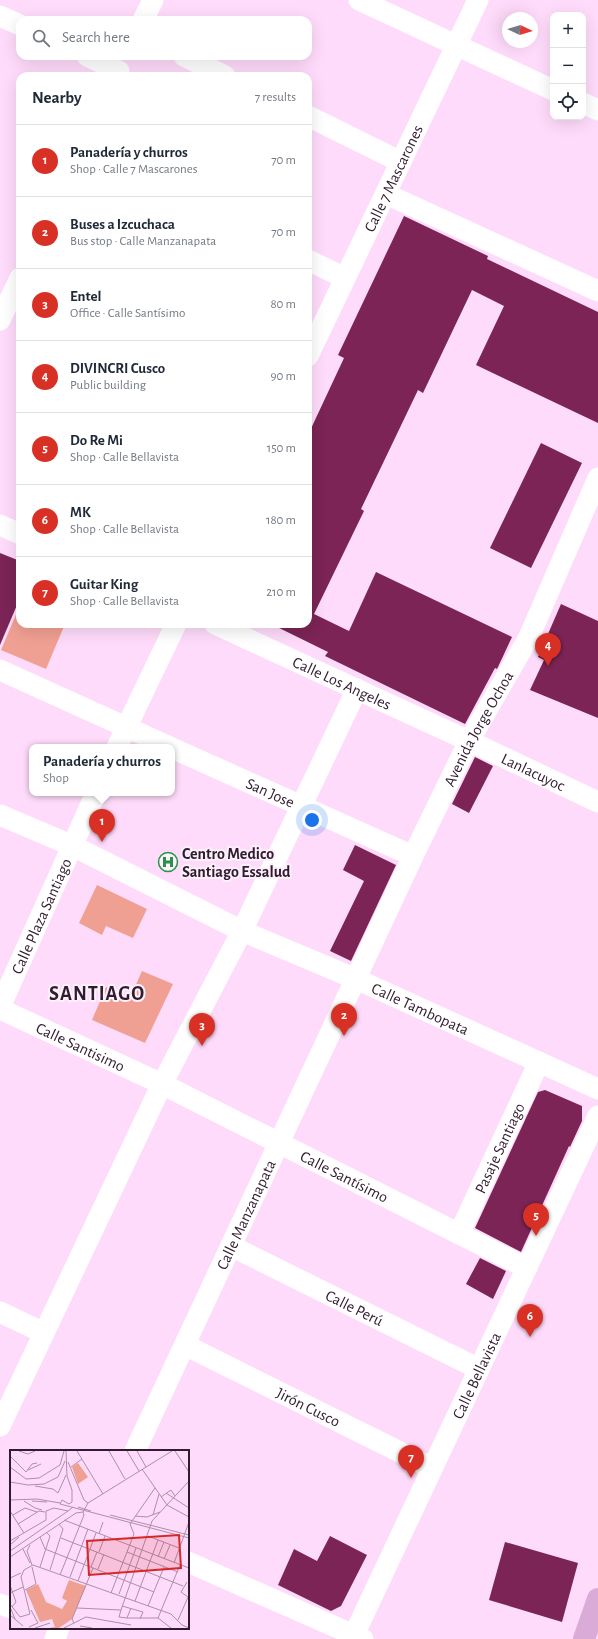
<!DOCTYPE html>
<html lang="en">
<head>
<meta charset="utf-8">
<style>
  :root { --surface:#fff; --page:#f6f6f7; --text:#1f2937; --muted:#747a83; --line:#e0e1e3; --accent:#d93025 }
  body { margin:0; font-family:"Alegreya Sans",sans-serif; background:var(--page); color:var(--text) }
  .controls { position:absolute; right:12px; top:12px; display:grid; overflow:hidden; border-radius:8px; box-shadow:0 4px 16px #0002 }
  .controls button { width:36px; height:36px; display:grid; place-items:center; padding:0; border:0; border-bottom:1px solid var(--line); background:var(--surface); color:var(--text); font:20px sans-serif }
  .compass { position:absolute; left:502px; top:12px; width:36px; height:36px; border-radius:50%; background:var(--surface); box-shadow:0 4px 16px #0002; rotate:94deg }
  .you { position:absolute; left:312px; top:820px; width:14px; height:14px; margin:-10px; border:3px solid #fff; border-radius:50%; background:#1a73e8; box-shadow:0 0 0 6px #1a73e833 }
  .badge { display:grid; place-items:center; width:26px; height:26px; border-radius:50%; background:var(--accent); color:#fff; font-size:13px; font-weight:700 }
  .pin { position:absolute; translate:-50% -33px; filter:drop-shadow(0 1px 2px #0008) }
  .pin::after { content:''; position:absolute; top:21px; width:14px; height:12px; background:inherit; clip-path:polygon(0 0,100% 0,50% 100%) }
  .popup { position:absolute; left:29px; top:744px; width:146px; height:52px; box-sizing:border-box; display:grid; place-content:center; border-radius:8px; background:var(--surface); filter:drop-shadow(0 1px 3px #0005); font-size:13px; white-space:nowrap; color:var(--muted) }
  .popup b { font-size:15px; color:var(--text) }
  .popup::after { content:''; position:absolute; left:50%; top:100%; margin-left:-8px; border:8px solid transparent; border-top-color:var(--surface) }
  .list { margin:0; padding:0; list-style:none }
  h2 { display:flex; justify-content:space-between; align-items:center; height:52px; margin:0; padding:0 16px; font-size:17px }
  h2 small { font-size:13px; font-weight:400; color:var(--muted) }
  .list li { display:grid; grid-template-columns:26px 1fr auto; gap:12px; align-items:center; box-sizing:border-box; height:72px; padding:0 16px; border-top:1px solid var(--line) }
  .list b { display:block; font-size:15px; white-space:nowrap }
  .list p { margin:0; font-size:13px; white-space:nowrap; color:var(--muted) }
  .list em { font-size:13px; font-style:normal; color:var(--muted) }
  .icon { flex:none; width:22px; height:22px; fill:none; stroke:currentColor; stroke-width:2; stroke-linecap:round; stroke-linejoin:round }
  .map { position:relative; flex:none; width:598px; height:1639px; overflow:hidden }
  .search { position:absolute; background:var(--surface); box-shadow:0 4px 16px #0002; left:16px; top:16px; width:296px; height:44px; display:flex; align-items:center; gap:10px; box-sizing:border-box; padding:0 14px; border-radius:12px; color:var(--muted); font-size:15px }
  .panel { position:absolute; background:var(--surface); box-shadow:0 4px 16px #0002; left:16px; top:72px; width:296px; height:556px; border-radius:12px }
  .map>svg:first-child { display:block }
  .green { fill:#f0a092 }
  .building { fill:#7b2455 }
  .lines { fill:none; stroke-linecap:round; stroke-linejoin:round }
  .minor { stroke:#fff; stroke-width:21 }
  .primary { stroke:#daabd6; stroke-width:22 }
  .labels { text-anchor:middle; stroke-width:4; stroke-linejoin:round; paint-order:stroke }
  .street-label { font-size:16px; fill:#311c2f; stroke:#fcf1fb }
  .poi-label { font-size:16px; font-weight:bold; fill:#311c2f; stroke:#fcf1fb; text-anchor:start }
  .district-label { font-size:20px; font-weight:bold; letter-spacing:1px; fill:#311c2f; stroke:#fcf1fb }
  .inset-road { fill:none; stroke:#ac8fa9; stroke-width:1 }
  .view { fill:#d62828; fill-opacity:0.15; stroke:#d62828; stroke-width:2 }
  .inset-edge { fill:none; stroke:#311c2f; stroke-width:2 }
</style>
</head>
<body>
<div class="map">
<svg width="598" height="1639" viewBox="0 0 598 1639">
  <rect width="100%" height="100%" fill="#fedbfa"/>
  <!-- green -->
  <g class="green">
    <path d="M20 605V624H65L46 669 1 650Z"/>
    <path d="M97 885 147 909 133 938 106 926 102 935 79 923Z"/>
    <path d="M142 971 173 984 145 1043 92 1020 106 987 130 998Z"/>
  </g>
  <!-- building -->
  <g class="building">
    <path d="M404 216 488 256 487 259 598 312V423L476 365 504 306 472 290 423 393 418 390 361 509 364 511 314 614 349 631 376 572 512 637 498 667 497 669 495 668 465 724 325 656 328 652 271 624H308V435L344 358 338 355Z"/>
    <path d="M541 443 582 463 531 568 490 548Z"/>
    <path d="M0 553 20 561V598L0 645Z"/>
    <path d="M561 604 598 621V718L530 690 544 660 538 657Z"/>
    <path d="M475 757 493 766 469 813 452 804Z"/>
    <path d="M355 845 396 865 351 961 330 951 364 881 343 870Z"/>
    <path d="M545 1090 582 1106V1121L570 1147 569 1146 521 1252 475 1228 538 1092Z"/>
    <path d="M480 1258 506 1271 493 1299 466 1284Z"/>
    <path d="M330 1536 367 1555 341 1606 331 1611 278 1585 294 1549 317 1561Z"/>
    <path d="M505 1542 578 1563 562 1622 489 1600Z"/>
  </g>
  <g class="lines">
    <!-- minor -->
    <g class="minor">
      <path d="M359 0 553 90"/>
      <path d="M0 16 20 25"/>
      <path d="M143 20 153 0"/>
      <path d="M87 56 119 71"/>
      <path d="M184 56 225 76"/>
      <path d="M583 103 598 110"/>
      <path d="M308 116 401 162"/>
      <path d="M386 194 598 291"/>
      <path d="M308 260 345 278"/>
      <path d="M0 320 20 278"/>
      <path id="s1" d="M308 356 478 0"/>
      <path d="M0 525 20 534"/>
      <path id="s2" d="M215 624 469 741 598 802"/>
      <path d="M0 670 170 747"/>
      <path d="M117 747 176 624"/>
      <path id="s3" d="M172 748 413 856"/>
      <path id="s4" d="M0 815 73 846 242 931 356 979 598 1089"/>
      <path id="s5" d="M0 1007 96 793"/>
      <path id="s6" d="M0 1009 162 1084 527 1268"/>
      <path id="s7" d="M459 1234 539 1062"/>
      <path id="s8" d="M231 1246 479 1369"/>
      <path d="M0 1312 44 1333"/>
      <path id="s9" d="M185 1345 432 1468"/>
      <path d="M0 1426 162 1084 242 931 357 689"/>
      <path id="s10" d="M135 1451 413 856 469 741 529 637 598 478"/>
      <path d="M188 1562 363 1639"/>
      <path d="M0 1604 11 1608"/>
      <path id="s11" d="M354 1635 598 1116"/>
      <path d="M55 1639 59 1628"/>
    </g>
    <!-- primary -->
    <path class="primary" d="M584 1639 598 1599"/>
  </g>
  <!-- icons -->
  <defs>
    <symbol id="hospital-ring" viewBox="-11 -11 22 22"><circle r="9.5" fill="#fcf1fb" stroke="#27924a" stroke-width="1.5"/><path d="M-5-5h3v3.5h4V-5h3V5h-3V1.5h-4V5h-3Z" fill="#27924a"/></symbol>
  </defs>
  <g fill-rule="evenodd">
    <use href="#hospital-ring" x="157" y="851" width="22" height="22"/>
  </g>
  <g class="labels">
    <!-- street labels -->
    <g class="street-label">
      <text dy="6" stroke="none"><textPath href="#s1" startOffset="197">Calle 7 Mascarones</textPath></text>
      <text dy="6" stroke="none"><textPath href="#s2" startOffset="140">Calle Los Angeles</textPath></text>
      <text dy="6" stroke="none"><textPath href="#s10" startOffset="800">Avenida Jorge Ochoa</textPath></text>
      <text dy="6" stroke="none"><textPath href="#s2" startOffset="351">Lanlacuyoc</textPath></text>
      <text dy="6" stroke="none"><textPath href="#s3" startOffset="108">San Jose</textPath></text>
      <text dy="6" stroke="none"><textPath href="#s5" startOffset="100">Calle Plaza Santiago</textPath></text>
      <text dy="6" stroke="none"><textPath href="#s4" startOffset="463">Calle Tambopata</textPath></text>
      <text dy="6" stroke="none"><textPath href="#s6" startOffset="89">Calle Santisimo</textPath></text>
      <text dy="6" stroke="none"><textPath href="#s7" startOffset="95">Pasaje Santiago</textPath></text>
      <text dy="6" stroke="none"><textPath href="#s6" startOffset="383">Calle Santísimo</textPath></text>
      <text dy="6" stroke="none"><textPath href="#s10" startOffset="261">Calle Manzanapata</textPath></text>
      <text dy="6" stroke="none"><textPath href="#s8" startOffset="138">Calle Perú</textPath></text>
      <text dy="6" stroke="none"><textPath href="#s11" startOffset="287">Calle Bellavista</textPath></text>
      <text dy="6" stroke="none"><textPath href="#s9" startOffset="138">Jirón Cusco</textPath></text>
    </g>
    <!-- poi labels -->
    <g class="poi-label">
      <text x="182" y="859">Centro Medico<tspan x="182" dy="18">Santiago Essalud</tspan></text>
    </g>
    <!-- district labels -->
    <g class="district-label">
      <text x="97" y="1000">SANTIAGO</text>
    </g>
  </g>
  <!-- overview -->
  <g transform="translate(10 1450)">
    <rect width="179" height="179" fill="#fedbfa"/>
    <path d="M68 13 78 27 68 34 62 17ZM59 130 76 136 62 169 49 178H39L45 177 42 169 30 172 16 140 28 134 36 152 52 159 57 151 52 148Z" fill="#f0a092"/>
    <path class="inset-road" d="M9 1 18 4 25 1M67 1 93 44M99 1 115 29M117 1 129 21M127 1 136 17M165 1 179 22M0 6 16 22 22 14 27 13M58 12 74 50 78 53M0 17 16 29 29 28 50 15 54 1M61 17 72 9M132 19 157 55 179 67M18 20 31 14M0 32 18 35 34 34 48 27 55 11M25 36 43 39 48 43 56 25M156 43 179 58M151 47 161 40 165 46M0 50 27 49 50 53M14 51 25 58 32 60M22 51 37 52M50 54 179 88M50 54 52 50 59 54 62 52V40L57 26 56 1M68 57 81 61M0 61 14 83M73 62 78 53 162 1M3 65 15 58 27 62M100 65 179 85M143 65 149 44M125 66 137 67 150 62M54 70 179 118M8 74 29 61 35 62M89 84 93 72M138 86 169 98M30 87 35 99 144 142M51 88 173 136M0 91 36 70V61L44 58 58 61 63 57M0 95 9 87M20 95 17 101 22 115M13 99 20 113M0 101 58 61M89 102 95 86M117 102 168 122M0 107 66 63 73 62M148 107 154 92M154 109 160 95M164 113 179 72M30 117 40 86 36 82M81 117 87 102M88 119 94 104M40 120 53 79 49 74M50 125 74 65 73 62M60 127 78 79M0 128 11 123M68 131 86 83M177 132 171 142 178 147M0 135 6 152 2 157M15 140 26 134 22 117M0 143 13 137M101 143 124 84 120 74 145 38M109 144 126 98M125 151 148 90M0 154 10 167 20 164 11 127 14 120 23 115 161 164 172 175 179 178M112 156 133 162 130 169M138 156 154 117M0 157 5 169M67 158 111 160 142 71 179 31M121 158 117 168H148M111 160 109 167 117 168M0 165 13 176M148 168 170 115M148 168 161 178M168 170 179 145M64 173 62 169 83 118M70 176 82 178M19 177 28 173 21 160M25 178 40 173M54 178 76 167 121 175"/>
    <path class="view" d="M169 85 171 118 79 125 77 91Z"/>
    <rect width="179" height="179" class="inset-edge"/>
  </g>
</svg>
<div class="controls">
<button>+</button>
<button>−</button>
<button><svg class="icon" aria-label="locate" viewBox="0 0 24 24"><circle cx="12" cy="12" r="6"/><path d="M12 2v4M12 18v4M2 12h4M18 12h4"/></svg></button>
</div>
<svg class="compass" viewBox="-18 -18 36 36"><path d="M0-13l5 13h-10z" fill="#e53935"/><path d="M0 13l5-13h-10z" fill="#747a83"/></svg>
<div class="you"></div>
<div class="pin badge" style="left:102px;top:842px">1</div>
<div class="popup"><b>Panadería y churros</b>Shop</div>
<div class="pin badge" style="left:344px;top:1036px">2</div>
<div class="pin badge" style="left:202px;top:1046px">3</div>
<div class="pin badge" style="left:548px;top:666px">4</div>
<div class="pin badge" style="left:536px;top:1236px">5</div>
<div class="pin badge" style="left:530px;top:1337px">6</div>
<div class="pin badge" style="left:411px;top:1478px">7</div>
<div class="search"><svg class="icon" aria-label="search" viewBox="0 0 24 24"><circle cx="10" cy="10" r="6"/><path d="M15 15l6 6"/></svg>Search here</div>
<section class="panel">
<h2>Nearby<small>7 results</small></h2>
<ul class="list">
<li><span class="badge">1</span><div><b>Panadería y churros</b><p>Shop · Calle 7 Mascarones</p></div><em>70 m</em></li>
<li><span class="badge">2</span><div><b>Buses a Izcuchaca</b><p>Bus stop · Calle Manzanapata</p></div><em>70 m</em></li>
<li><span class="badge">3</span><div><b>Entel</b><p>Office · Calle Santísimo</p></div><em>80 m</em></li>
<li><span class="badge">4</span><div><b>DIVINCRI Cusco</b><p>Public building</p></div><em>90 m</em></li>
<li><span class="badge">5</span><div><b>Do Re Mi</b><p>Shop · Calle Bellavista</p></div><em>150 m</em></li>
<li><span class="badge">6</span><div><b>MK</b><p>Shop · Calle Bellavista</p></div><em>180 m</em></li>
<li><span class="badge">7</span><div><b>Guitar King</b><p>Shop · Calle Bellavista</p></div><em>210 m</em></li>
</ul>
</section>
</div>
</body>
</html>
